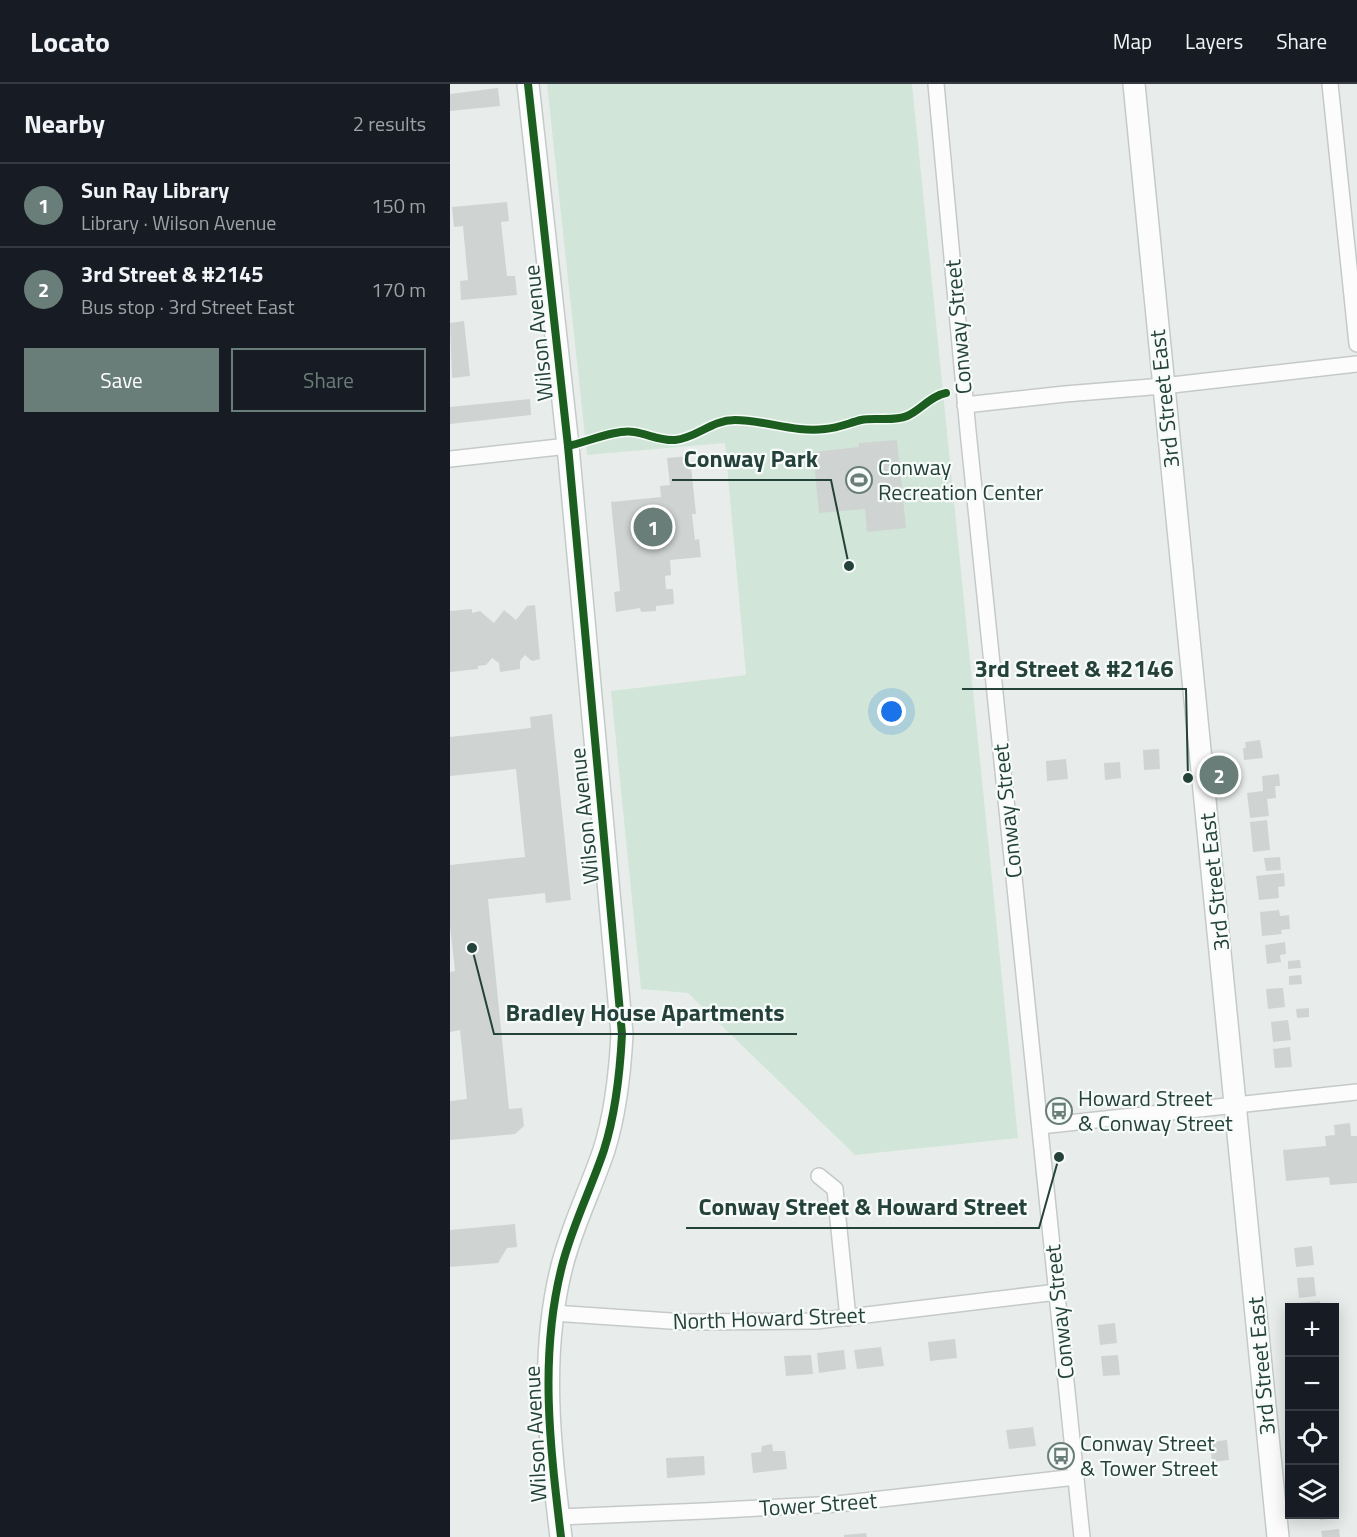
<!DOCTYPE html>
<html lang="en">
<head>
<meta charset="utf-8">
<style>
  :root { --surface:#171b24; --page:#242831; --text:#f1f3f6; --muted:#9ea1a6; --line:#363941; --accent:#697e78 }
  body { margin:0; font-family:"Titillium Web",sans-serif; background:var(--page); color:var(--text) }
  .controls { position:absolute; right:18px; bottom:18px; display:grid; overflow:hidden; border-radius:0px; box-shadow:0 3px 15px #0003 }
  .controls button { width:54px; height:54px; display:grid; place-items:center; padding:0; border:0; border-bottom:2px solid var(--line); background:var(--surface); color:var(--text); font:30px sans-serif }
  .you { position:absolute; left:442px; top:628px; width:21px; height:21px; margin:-15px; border:4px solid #fff; border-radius:50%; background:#1a73e8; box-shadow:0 0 0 9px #1a73e833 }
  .badge { display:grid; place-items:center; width:39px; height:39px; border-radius:50%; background:var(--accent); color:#fff; font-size:20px; font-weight:700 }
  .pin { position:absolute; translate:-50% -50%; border:3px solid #fff; box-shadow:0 2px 6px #0006 }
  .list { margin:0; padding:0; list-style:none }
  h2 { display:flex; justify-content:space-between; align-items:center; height:78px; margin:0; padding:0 24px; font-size:26px }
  h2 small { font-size:20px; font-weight:400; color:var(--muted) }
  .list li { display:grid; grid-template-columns:39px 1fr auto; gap:18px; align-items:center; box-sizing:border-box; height:84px; padding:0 24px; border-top:2px solid var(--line) }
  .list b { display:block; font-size:22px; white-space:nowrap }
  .list p { margin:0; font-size:20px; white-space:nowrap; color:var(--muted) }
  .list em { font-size:20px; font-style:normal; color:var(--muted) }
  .actions { display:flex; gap:12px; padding:18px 24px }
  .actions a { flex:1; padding:14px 0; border:2px solid var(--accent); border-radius:0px; text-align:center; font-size:21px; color:var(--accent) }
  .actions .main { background:var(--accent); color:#fff }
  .icon { flex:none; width:33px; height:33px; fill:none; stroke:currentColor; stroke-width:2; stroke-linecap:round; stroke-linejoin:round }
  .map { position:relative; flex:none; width:907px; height:1453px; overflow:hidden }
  header { display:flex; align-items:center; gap:36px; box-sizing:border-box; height:84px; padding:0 30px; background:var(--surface); border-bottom:2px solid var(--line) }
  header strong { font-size:28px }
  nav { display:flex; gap:33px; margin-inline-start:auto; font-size:21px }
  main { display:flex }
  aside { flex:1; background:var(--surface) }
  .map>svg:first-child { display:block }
  .green { fill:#d1e6d8 }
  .building { fill:#cfd4d2 }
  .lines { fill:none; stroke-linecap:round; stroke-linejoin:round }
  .street-casing { stroke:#c5cac8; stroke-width:18 }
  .secondary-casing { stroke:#c3cbc8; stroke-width:24 }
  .street { stroke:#fcfcfc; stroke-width:15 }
  .secondary { stroke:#fcfcfc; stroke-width:21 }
  .cycleway-casing { stroke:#f7fbf9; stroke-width:11 }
  .cycleway { stroke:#1b5e20; stroke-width:8 }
  .labels { text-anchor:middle; stroke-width:4.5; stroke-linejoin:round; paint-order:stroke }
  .street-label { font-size:22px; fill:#24423a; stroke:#f7fbf9 }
  .poi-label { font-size:22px; fill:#24423a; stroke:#f7fbf9; text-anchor:start }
  .leader { fill:none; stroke:#24423a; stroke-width:2 }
  .callout-dot { fill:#24423a; stroke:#f7fbf9; stroke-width:2 }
  .callout-label { font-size:24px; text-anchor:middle; font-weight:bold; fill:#24423a; stroke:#f7fbf9; stroke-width:4.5; stroke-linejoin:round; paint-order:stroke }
</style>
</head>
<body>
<header>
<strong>Locato</strong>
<nav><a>Map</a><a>Layers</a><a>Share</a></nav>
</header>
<main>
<aside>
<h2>Nearby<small>2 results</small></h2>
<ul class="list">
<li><span class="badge">1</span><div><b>Sun Ray Library</b><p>Library · Wilson Avenue</p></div><em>150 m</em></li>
<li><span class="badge">2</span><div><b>3rd Street &amp; #2145</b><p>Bus stop · 3rd Street East</p></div><em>170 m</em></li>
</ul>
<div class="actions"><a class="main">Save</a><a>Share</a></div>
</aside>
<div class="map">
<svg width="907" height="1453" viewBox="0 0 907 1453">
  <rect width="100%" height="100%" fill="#e8edeb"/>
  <!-- green -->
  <path class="green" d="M97 0H462L568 1054 405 1071 238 909 191 905 161 607 296 591 275 359 137 371Z"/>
  <!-- building -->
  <g class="building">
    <path d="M48 4 50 22 0 27V10Z"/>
    <path d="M57 118 59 137 51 138 57 192H65L67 211 11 216 10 197 18 196 13 142 4 143 2 123Z"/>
    <path d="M14 237 20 292 2 294 0 239Z"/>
    <path d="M80 315 81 331 0 340V323Z"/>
    <path d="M447 356 456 444 417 448 415 425 369 429 363 368 409 363V359Z"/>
    <path d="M240 372 246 430H242L245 456 249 455 251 473 220 476 221 491 215 492 216 505H223L224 520 206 522V527L191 528 190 524 166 528 164 508 170 507 161 418 211 413 210 402 220 401 217 374Z"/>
    <path d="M85 521 90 575 82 577 75 571 70 577V585L50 588 49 579 42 574 36 581 28 582V585L0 588V527L22 525V529L30 527 44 539 54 526 66 536 77 522Z"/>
    <path d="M102 630 121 816 96 819 95 809 38 815 59 1025 72 1024 74 1042 65 1050 0 1056V1017L17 1015 10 946 0 948V888L5 887 0 842V781L75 773 66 685 0 692V653L81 644 80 633Z"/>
    <path d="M810 656 813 674 794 676 793 664H796L795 658Z"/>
    <path d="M709 665 710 685 694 686 693 666Z"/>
    <path d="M616 675 618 695 597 697 596 677Z"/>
    <path d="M670 678 671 694 655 696 654 679Z"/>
    <path d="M829 690 830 702H825L826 714 817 715 819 732 800 734 797 709 813 707 812 692Z"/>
    <path d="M817 736 820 766 803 768 800 738Z"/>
    <path d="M830 773 831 786 816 787 814 774Z"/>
    <path d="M834 789 835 802 828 803 829 814 809 816 806 792Z"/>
    <path d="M829 826 830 832 839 831 840 845 831 846 832 850 812 852 810 828Z"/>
    <path d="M835 858 836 870 830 871 831 878 817 880 815 861Z"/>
    <path d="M850 876 851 884 838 885V877Z"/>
    <path d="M851 891 852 900 839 901V892Z"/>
    <path d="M833 904 835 923 818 925 816 905Z"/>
    <path d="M859 924V933L847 934 846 925Z"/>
    <path d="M838 936 841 956 823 958 821 938Z"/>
    <path d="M840 963 842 983 825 984 823 965Z"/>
    <path d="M900 1039 901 1052H907V1099L880 1101 879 1093 836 1097 833 1066 876 1062 875 1052 885 1051 884 1041Z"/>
    <path d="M65 1140 67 1163 57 1164 48 1179 0 1183V1146Z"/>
    <path d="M862 1162 864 1181 846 1183 844 1164Z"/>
    <path d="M864 1193 866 1212 849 1214 847 1194Z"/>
    <path d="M870 1217 871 1224H850L849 1219Z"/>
    <path d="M665 1239 667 1259 650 1261 648 1241Z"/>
    <path d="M505 1255 507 1274 480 1277 478 1258Z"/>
    <path d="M431 1263 434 1282 407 1285 404 1266Z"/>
    <path d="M394 1266 396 1285 369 1289 367 1269Z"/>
    <path d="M361 1271 363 1290 336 1292 334 1272Z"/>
    <path d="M668 1271 670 1291 653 1292 651 1272Z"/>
    <path d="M583 1343 586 1362 559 1365 556 1346Z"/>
    <path d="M777 1356 779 1376 762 1378 760 1358Z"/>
    <path d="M322 1360 323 1367H335L337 1385 303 1389 301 1369 311 1368 312 1362Z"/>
    <path d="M254 1372 255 1391 217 1394 216 1374Z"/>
    <path d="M884 1417H886L888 1434 870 1436V1430H884Z"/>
    <path d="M889 1445 890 1453H872L871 1447Z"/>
    <path d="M416 1449 417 1453H394V1451Z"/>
  </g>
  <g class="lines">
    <defs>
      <g id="street">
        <path d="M486 0 518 347 632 1453"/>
        <path d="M880 0 907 260"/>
        <path d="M515 321 615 310 713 302 907 280"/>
        <path d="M0 375 118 362"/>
        <path d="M590 1042 907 1008"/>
        <path d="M369 1092 385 1105 398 1234"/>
        <path d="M103 1229 235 1238 366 1237 607 1208"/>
        <path d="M108 1433 254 1427 387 1420 626 1393"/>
      </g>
      <g id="secondary">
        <path d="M78 0 118 362 172 950C170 989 166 1028 154 1066 141 1105 122 1142 112 1182 89 1272 100 1362 111 1453"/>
        <path d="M684 0C730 484 782 968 828 1453"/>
      </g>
    </defs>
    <!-- street casing -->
    <use href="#street" class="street-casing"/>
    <!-- secondary casing -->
    <use href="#secondary" class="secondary-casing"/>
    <!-- street -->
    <use href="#street" class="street"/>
    <!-- secondary -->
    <use href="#secondary" class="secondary"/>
    <defs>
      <g id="cycleway">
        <path d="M78 0 118 362 172 950C170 989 166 1028 154 1066 141 1105 122 1142 112 1182 89 1272 100 1362 111 1453"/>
        <path d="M118 362C137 358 166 345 184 348 198 350 210 357 225 356 247 354 261 336 285 336 315 336 345 349 375 345 388 344 399 339 411 336 425 333 443 338 457 332 471 326 480 312 496 309"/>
      </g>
    </defs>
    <!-- cycleway casing -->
    <use href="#cycleway" class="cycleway-casing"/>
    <!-- cycleway -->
    <use href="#cycleway" class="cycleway"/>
  </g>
  <!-- icons -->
  <defs>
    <symbol id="stadium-ring" viewBox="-11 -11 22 22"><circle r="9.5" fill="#f7fbf9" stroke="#697e78" stroke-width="1.5"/><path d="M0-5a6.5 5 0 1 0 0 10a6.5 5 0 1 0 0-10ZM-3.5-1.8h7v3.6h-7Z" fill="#697e78"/></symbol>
    <symbol id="bus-ring" viewBox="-11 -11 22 22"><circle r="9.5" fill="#f7fbf9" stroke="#697e78" stroke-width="1.5"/><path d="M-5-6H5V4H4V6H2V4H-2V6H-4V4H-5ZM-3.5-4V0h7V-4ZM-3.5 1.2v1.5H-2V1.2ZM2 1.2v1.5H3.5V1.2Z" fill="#697e78"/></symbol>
  </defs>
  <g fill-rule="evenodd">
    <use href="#stadium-ring" x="394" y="381" width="30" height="30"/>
    <use href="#bus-ring" x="594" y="1012" width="30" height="30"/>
    <use href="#bus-ring" x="596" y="1357" width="30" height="30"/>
  </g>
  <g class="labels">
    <!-- street labels -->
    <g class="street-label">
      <text transform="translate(508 243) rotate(-95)" y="8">Conway Street</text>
      <text transform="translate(88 249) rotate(-96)" y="8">Wilson Avenue</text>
      <text transform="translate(714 315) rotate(-96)" y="8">3rd Street East</text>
      <text transform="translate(557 727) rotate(-96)" y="8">Conway Street</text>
      <text transform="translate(134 732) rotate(-96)" y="8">Wilson Avenue</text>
      <text transform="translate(764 798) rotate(-96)" y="8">3rd Street East</text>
      <text transform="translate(609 1228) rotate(-96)" y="8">Conway Street</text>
      <text transform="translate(319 1234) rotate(-2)" y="8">North Howard Street</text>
      <text transform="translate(811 1282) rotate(-95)" y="8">3rd Street East</text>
      <text transform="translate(85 1350) rotate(-93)" y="8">Wilson Avenue</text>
      <text transform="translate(368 1420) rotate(-4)" y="8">Tower Street</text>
    </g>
    <!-- poi labels -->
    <g class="poi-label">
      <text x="428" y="391">Conway<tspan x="428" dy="25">Recreation Center</tspan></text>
      <text x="628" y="1022">Howard Street<tspan x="628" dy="25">&amp; Conway Street</tspan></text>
      <text x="630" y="1367">Conway Street<tspan x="630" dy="25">&amp; Tower Street</tspan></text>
    </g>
  </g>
  <!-- callouts -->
  <path class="leader" d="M399 482L381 396H222M738 694L736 605H512M22 864L44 950H347M609 1073L589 1144H236"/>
  <g class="callout-dot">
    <circle cx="399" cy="482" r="6"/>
    <circle cx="738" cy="694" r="6"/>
    <circle cx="22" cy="864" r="6"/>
    <circle cx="609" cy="1073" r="6"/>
  </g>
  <g class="callout-label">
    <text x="301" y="383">Conway Park</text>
    <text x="624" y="593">3rd Street &amp; #2146</text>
    <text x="195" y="937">Bradley House Apartments</text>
    <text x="413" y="1131">Conway Street &amp; Howard Street</text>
  </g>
</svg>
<div class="controls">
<button>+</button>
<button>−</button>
<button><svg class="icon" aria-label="locate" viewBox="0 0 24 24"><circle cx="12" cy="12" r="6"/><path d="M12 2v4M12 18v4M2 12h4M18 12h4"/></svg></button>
<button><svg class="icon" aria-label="layers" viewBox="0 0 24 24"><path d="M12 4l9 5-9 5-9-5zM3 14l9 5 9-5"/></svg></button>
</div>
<div class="you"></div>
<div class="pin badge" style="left:203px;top:443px">1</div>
<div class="pin badge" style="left:769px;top:691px">2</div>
</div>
</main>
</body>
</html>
